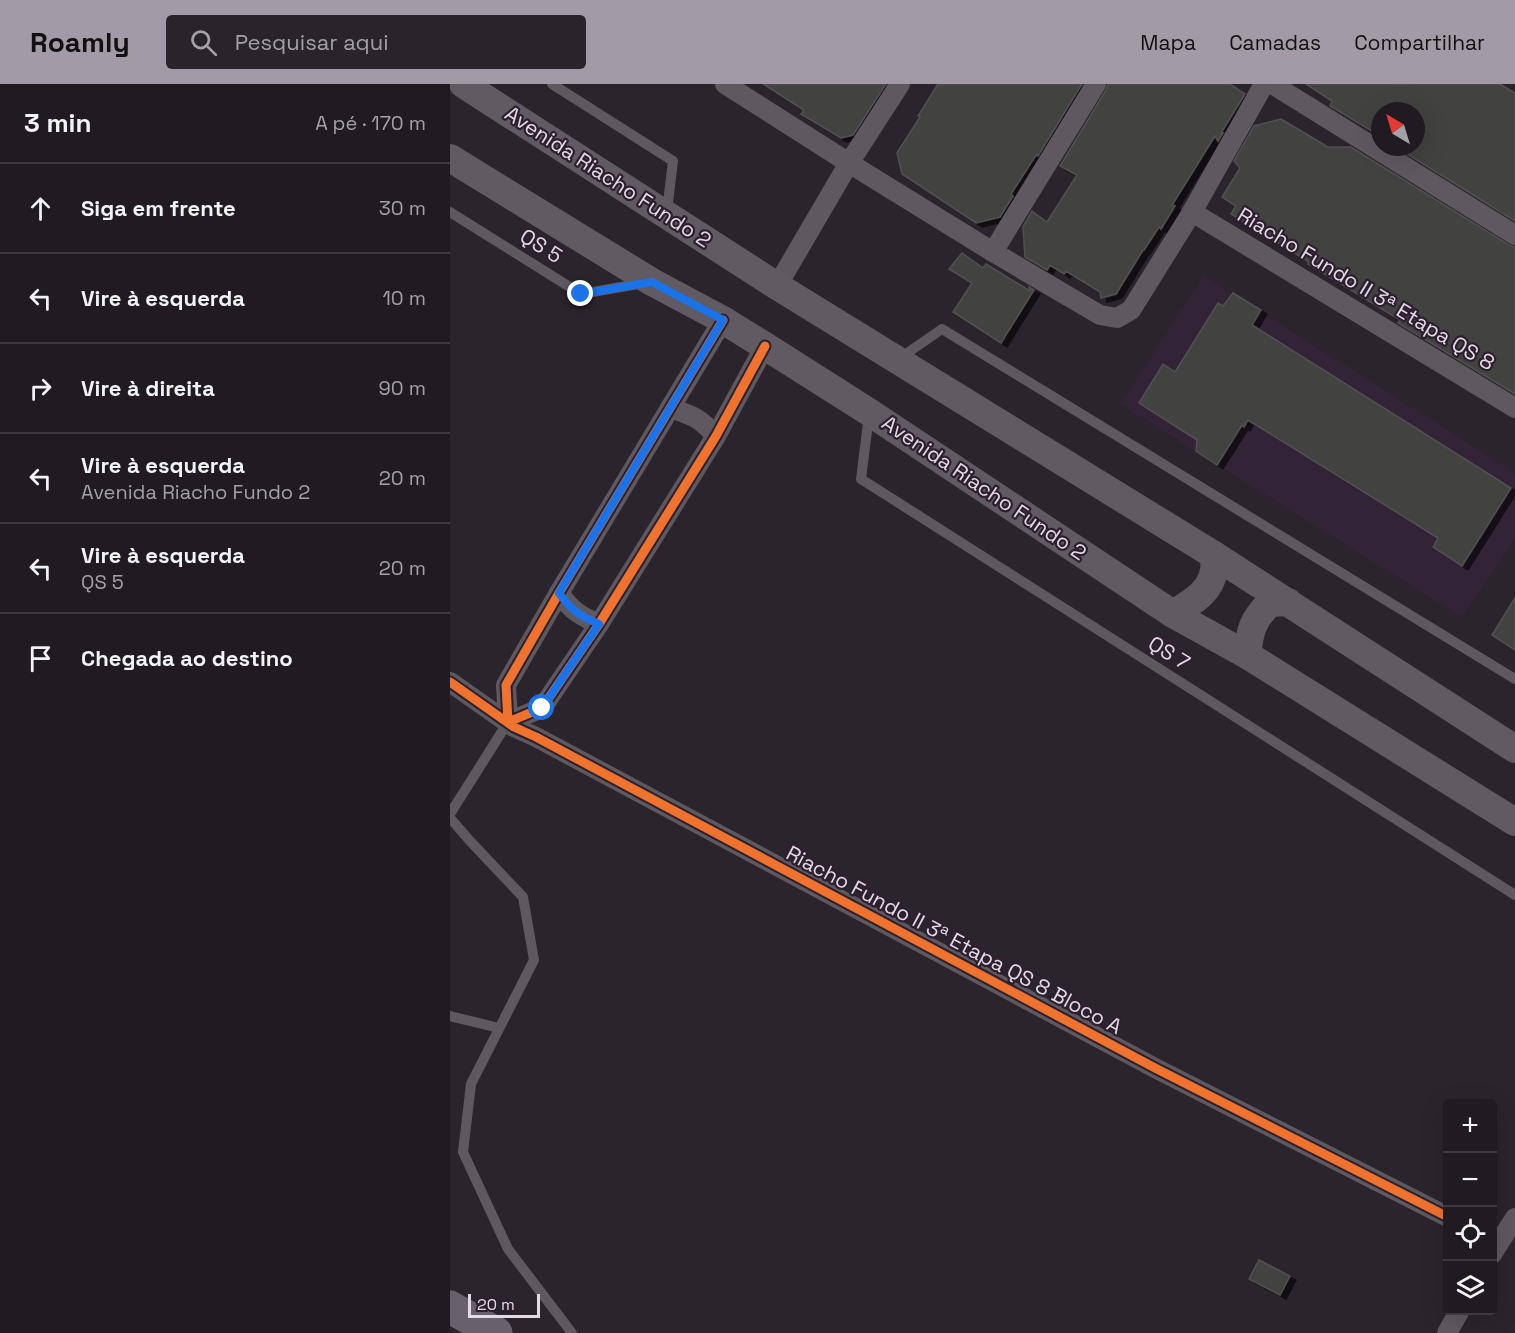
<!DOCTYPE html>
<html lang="pt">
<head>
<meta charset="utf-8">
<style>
  :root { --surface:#201b21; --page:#28242a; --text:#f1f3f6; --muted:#a2a1a5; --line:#3d393f; --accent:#a29aa4 }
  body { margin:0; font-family:"Space Grotesk",sans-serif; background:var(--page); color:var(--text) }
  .controls { position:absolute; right:18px; bottom:18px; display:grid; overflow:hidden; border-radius:6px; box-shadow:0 6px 24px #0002 }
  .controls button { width:54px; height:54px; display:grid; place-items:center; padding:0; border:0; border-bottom:2px solid var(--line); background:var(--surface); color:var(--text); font:30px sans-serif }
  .compass { position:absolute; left:921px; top:18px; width:54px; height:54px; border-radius:50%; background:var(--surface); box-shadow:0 6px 24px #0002; rotate:322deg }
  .scale { position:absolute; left:18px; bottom:15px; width:72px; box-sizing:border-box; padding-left:6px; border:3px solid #e3dae5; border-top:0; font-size:16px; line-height:21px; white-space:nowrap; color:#e3dae5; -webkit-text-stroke:4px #2c202f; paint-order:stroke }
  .stop { position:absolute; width:18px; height:18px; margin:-14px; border:4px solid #1a73e8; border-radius:50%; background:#fff }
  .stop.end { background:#1a73e8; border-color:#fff; box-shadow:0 2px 6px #0008 }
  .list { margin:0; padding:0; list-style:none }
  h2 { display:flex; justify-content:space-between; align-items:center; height:78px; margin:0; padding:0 24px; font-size:26px }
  h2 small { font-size:20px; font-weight:400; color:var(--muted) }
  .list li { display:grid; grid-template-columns:39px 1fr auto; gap:18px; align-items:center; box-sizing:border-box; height:90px; padding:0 24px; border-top:2px solid var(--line) }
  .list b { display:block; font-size:22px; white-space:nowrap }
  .list p { margin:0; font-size:20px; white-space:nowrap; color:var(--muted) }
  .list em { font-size:20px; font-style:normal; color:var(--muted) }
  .icon { flex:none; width:33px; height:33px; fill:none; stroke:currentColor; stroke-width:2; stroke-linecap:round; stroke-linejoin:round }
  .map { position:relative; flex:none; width:1065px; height:1249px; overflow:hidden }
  header { display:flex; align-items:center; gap:36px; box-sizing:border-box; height:84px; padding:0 30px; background:var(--accent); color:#111 }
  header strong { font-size:28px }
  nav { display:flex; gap:33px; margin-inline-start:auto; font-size:21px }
  .search { width:420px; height:54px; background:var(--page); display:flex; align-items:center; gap:15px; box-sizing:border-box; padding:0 21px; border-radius:6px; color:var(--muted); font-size:22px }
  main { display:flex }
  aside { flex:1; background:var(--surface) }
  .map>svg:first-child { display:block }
  .built { fill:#332336 }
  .building { fill:#424341; stroke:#515051; stroke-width:1.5; filter:url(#shadow) }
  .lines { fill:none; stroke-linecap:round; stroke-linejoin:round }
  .service { stroke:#5e595f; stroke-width:10 }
  .minor { stroke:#5e595f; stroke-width:20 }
  .secondary { stroke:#605a62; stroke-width:28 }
  .trunk { stroke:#68606a; stroke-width:33 }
  .cycleway-casing { stroke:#2c202f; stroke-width:13 }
  .cycleway { stroke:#ef722f; stroke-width:9 }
  .route { stroke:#1a73e8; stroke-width:8 }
  .labels { text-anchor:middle; stroke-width:4.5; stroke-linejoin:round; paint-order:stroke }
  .street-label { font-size:21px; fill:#e3dae5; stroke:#2c202f }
</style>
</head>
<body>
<header>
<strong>Roamly</strong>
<div class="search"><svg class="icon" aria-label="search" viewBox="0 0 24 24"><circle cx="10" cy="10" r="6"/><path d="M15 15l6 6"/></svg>Pesquisar aqui</div>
<nav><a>Mapa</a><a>Camadas</a><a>Compartilhar</a></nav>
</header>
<main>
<aside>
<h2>3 min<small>A pé · 170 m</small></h2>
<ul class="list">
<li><svg class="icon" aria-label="ahead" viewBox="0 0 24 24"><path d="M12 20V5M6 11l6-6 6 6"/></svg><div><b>Siga em frente</b></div><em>30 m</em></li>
<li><svg class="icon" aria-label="left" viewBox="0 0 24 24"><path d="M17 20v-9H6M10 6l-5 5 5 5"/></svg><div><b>Vire à esquerda</b></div><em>10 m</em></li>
<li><svg class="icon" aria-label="right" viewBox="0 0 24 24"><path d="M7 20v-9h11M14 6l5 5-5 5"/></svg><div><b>Vire à direita</b></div><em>90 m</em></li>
<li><svg class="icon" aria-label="left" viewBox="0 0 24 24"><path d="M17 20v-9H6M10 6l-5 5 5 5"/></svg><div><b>Vire à esquerda</b><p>Avenida Riacho Fundo 2</p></div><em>20 m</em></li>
<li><svg class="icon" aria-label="left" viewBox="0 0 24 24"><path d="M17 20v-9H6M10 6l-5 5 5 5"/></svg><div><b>Vire à esquerda</b><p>QS 5</p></div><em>20 m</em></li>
<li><svg class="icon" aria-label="arrive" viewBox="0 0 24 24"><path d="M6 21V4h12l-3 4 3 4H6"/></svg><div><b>Chegada ao destino</b></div></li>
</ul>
</aside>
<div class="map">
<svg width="1065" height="1249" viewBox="0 0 1065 1249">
  <defs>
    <filter id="shadow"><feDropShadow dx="6" dy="4" stdDeviation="0" flood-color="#0009"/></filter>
  </defs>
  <rect width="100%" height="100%" fill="#2a242c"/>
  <!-- built -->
  <path class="built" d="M754 192 1065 389V455L1012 533 670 320Z"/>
  <!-- building -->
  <g class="building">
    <path d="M313 0H436L403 51 391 54 351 30 354 26Z"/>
    <path d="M488 0H632L588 72 586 71 561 110 563 112 550 133 526 139 452 90 447 69 470 33 468 32Z"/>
    <path d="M658 0H780L795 10 771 49H773L768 57 765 52 722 121 725 122 711 145 709 143 694 166H693L666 210 651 214 650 208 616 187 614 190 600 181 597 186 575 173 573 143 582 127 597 138 627 91 610 82 656 6Z"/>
    <path d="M856 0H1050L1065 9V137L946 63H966V27H930V52L880 22 882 17Z"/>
    <path d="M831 35 878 63H901L1059 161 1065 163V310L948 239 950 236 858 180 859 178 781 130 786 122 772 113 790 84 784 77 804 42Z"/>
    <path d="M512 169 533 184 536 180 580 207 579 203 584 206 551 259 503 228 522 199 499 185Z"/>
    <path d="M783 209 811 226 802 241 1061 404 1012 482 983 463 988 454 798 336 794 343 792 341 767 381 746 367 747 356 689 319 713 280 725 288 768 219 773 222Z"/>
    <path d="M1065 514V566L1042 551Z"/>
    <path d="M809 1176 840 1192 830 1211 799 1195Z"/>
  </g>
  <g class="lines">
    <!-- service -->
    <g class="service">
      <path d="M102 0 223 77 217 127"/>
      <path d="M0 128 131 210 194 199"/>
      <path d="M450 274 492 245 1065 595"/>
      <path d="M419 331 411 395 1065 811"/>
      <path d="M0 730 58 638"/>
      <path d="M0 734 20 757 73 813 84 876 21 1000 13 1068 58 1165 122 1249"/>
      <path d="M0 932 49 944"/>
    </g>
    <!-- minor -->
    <g class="minor">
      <path d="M275 0 399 79 543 168 646 0"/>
      <path d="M822 0 1065 151"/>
      <path d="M742 128 1065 324"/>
      <path d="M543 168 650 231 667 234 681 226 742 128 814 0"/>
      <path d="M327 202 399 79 450 0"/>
      <path d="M273 236 109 509 56 601 58 638 92 624 149 540 266 352 315 262"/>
      <path d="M220 324C242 331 250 334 266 352"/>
      <path d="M109 509C121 526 130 532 149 540"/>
      <path d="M0 598 64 643 86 653 705 984 998 1133"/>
      <path d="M1042 1170 1065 1134"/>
      <path d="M997 1249 1010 1226"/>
    </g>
    <!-- secondary -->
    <g class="secondary">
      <path d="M13 0 327 202 764 471 1065 665"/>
      <path d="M0 74 202 198 273 236 315 262 419 328 723 530 797 571 1065 738"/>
      <path d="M723 530C741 519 761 508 764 486 765 481 764 476 764 471"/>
      <path d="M797 571C800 547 802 536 820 519L838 518"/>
    </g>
    <!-- trunk -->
    <path class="trunk" d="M0 1223 46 1249"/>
    <defs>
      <g id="cycleway">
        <path d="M273 236 109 509 56 601 58 638 92 624 149 540 266 352 315 262"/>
        <path d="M0 598 64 643 86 653 705 984 998 1133"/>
      </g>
    </defs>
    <!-- cycleway casing -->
    <use href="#cycleway" class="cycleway-casing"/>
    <!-- cycleway -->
    <use href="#cycleway" class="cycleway"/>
  </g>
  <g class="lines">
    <!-- route -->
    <path class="route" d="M92 624 149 540C130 532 121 526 109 509L273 236 202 198 131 210"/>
  </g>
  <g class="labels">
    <!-- street labels -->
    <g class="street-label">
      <text transform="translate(158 93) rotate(33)" y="7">Avenida Riacho Fundo 2</text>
      <text transform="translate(91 162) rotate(32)" y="7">QS 5</text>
      <text transform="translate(916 205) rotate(31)" y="7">Riacho Fundo II 3ª Etapa QS 8</text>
      <text transform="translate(534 404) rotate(34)" y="7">Avenida Riacho Fundo 2</text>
      <text transform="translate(719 569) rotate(32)" y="7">QS 7</text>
      <text transform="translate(504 856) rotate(28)" y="7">Riacho Fundo II 3ª Etapa QS 8 Bloco A</text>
    </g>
  </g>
</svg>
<div class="controls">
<button>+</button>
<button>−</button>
<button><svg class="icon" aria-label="locate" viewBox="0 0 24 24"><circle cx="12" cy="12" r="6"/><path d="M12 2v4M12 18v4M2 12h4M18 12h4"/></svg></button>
<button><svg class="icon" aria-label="layers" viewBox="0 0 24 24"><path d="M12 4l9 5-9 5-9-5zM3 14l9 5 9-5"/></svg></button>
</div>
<svg class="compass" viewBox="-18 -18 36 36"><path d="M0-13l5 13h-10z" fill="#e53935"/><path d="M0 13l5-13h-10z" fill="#a2a1a5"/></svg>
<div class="scale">20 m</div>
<div class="stop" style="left:92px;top:624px"></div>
<div class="stop end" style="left:131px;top:210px"></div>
</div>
</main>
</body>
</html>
